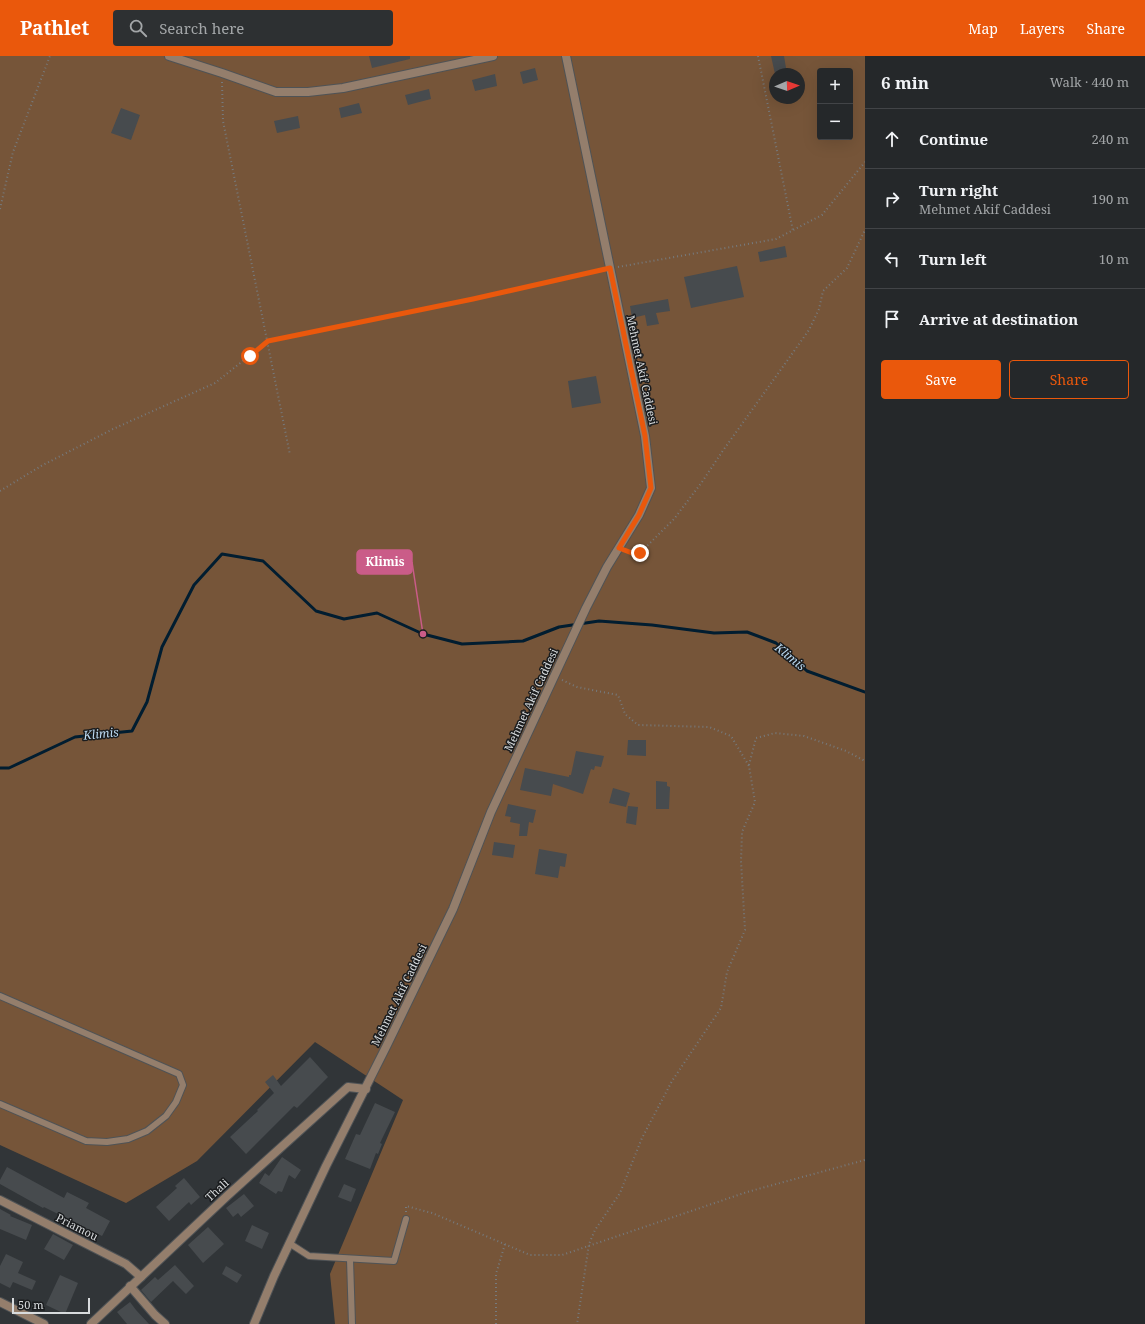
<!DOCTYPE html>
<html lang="en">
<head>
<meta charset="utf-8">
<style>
  :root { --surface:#25282a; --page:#2d3032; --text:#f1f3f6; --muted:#a3a6a8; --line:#424447; --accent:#ea580c }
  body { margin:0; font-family:"Noto Serif",serif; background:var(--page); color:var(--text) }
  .controls { position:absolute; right:12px; top:12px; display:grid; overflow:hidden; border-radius:4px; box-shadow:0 4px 16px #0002 }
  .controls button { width:36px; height:36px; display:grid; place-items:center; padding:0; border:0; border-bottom:1px solid var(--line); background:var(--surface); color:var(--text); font:20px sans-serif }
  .compass { position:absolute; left:769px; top:12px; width:36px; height:36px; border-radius:50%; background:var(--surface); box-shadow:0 4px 16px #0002; rotate:88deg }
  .scale { position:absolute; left:12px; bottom:10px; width:78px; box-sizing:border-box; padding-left:4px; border:2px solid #d8dbdd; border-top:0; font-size:11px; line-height:14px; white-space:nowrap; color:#d8dbdd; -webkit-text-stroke:3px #1a1c1e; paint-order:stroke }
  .stop { position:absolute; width:12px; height:12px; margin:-9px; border:3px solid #ea580c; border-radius:50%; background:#fff }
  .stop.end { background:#ea580c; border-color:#fff; box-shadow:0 1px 4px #0008 }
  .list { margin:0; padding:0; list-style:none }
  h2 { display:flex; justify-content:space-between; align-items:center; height:52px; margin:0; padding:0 16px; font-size:17px }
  h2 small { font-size:13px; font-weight:400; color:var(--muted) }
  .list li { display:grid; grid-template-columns:26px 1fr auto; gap:12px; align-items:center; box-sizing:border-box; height:60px; padding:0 16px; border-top:1px solid var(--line) }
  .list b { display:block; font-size:15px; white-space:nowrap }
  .list p { margin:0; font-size:13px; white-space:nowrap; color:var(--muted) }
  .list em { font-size:13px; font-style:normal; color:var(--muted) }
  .actions { display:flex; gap:8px; padding:12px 16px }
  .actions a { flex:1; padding:9px 0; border:1px solid var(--accent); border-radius:4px; text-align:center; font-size:14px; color:var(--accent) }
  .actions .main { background:var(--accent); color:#fff }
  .icon { flex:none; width:22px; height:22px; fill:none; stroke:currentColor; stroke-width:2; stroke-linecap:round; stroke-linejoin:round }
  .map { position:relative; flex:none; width:865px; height:1268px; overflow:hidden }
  header { display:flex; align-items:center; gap:24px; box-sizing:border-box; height:56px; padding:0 20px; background:var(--accent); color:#fff }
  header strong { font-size:19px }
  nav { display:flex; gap:22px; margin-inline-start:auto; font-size:14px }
  .search { width:280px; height:36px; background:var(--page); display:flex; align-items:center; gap:10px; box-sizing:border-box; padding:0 14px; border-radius:4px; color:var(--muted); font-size:15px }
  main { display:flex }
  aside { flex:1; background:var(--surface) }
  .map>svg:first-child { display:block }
  .green { fill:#765539; fill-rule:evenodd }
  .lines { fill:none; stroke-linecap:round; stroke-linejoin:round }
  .stream { stroke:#011d30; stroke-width:3 }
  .building { fill:#474b4e }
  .lane-casing { stroke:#4f5356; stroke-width:8 }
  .street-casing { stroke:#4f5356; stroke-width:10 }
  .path { stroke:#767a7d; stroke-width:2; stroke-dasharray:1 3; stroke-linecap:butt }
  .lane { stroke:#947e6c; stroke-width:6 }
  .street { stroke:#947e6c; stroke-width:8 }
  .route { stroke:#ea580c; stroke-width:5 }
  .labels { text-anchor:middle; stroke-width:3; stroke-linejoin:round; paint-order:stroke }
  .street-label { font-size:11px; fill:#d8dbdd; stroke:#1a1c1e }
  .water-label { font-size:12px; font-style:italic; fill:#bcdaf2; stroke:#1a1c1e }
  .leader { fill:none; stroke:#ca5c88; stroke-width:1.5 }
  .callout-dot { fill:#ca5c88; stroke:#1a1c1e; stroke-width:1.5 }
  .callout { fill:#ca5c88; stroke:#ca5c88; stroke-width:1.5 }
  .callout-label { font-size:12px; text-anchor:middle; font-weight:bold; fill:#fff }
</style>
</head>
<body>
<header>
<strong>Pathlet</strong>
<div class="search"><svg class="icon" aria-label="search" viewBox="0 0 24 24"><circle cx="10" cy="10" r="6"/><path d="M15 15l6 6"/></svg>Search here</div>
<nav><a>Map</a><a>Layers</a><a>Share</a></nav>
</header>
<main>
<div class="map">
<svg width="865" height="1268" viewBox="0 0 865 1268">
  <rect width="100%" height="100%" fill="#313538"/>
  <!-- green -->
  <path class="green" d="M0 0H865V1268H335L330 1218 403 1044 315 986 197 1105 126 1147 0 1089ZM820 15H850V81H820ZM775 18H799V42H775Z"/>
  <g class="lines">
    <!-- stream -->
    <path class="stream" d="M0 712H9L75 681 132 675 147 646 162 591 194 529 222 498 263 505 316 555 344 563 377 557 423 578 462 588 523 585 559 571 599 565 652 569 714 577 747 576 776 587 807 615 865 636"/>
  </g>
  <!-- building -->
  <g class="building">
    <path d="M369 0H410V3L372 12Z"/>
    <path d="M771 0H784L787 18H775Z"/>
    <path d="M535 12 538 24 523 28 520 16Z"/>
    <path d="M495 18 497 30 475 35 472 24Z"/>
    <path d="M429 33 431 43 408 49 405 39Z"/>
    <path d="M359 47 362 57 341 62 339 52Z"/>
    <path d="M121 52 140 59 131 84 111 77Z"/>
    <path d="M298 60 300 72 277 77 274 65Z"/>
    <path d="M785 190 787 201 760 206 758 196Z"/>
    <path d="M737 210 744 241 691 252 684 221Z"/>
    <path d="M668 243 670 255 656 257 659 268 647 270 645 259 632 262 630 250Z"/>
    <path d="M596 320 601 347 572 352 568 325Z"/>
    <path d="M628 684H646V700L627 699Z"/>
    <path d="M576 695 604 700 601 711 595 710 594 714 591 713 583 738 553 728 551 740 520 734 525 712 569 721V719H571Z"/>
    <path d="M656 725 667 726V730L670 731 669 753H656Z"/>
    <path d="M613 732 630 737 626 751 609 747Z"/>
    <path d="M508 748 536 754 533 767 529 766 527 780H519L520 768 510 766 511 761 505 760Z"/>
    <path d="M628 750 638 751 636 769 626 767Z"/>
    <path d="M494 786 515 789 513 802 492 799Z"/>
    <path d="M539 793 567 798 565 811 560 810 558 822 535 818Z"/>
    <path d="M310 1001 328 1021 297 1052 294 1050 246 1098 230 1081 258 1055 257 1054 274 1037 265 1026 273 1019 281 1030Z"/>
    <path d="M375 1047 395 1056 380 1087 382 1088 378 1098 376 1097 370 1113 345 1103 356 1078 360 1079Z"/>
    <path d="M282 1101 301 1114 295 1123 289 1119 282 1136 278 1135 276 1138 259 1127 265 1117 269 1120Z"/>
    <path d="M7 1111 64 1142 67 1136 89 1147 86 1152 110 1165 102 1180 44 1151 43 1152 0 1128V1124Z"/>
    <path d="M184 1122 200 1141 191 1149 189 1146 169 1165 156 1151 177 1132 175 1130Z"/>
    <path d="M344 1128 356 1133 351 1146 338 1141Z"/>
    <path d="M244 1138 254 1150 241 1161 238 1157 233 1161 226 1152Z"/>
    <path d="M0 1153 11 1159 10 1160 32 1169 26 1184 0 1173Z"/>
    <path d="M252 1169 269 1177 262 1193 245 1185Z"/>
    <path d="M208 1171 224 1188 203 1207 188 1189Z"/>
    <path d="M53 1178 73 1189 64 1204 44 1193Z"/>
    <path d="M6 1198 23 1206 18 1217 36 1225 32 1234 13 1226 10 1232 0 1227V1210Z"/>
    <path d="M175 1209 194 1230 186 1238 173 1225 151 1246 141 1234 155 1221 158 1224Z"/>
    <path d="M226 1210 242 1219 237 1227 222 1218Z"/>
    <path d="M60 1219 78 1227 65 1258 46 1249Z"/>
    <path d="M130 1246 136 1254 149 1268H127L117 1256Z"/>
  </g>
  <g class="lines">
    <defs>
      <g id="lane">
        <path d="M0 940 179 1018 183 1029 176 1046 166 1060 147 1075 128 1083 107 1086 86 1085 0 1048"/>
        <path d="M289 1187 309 1200 394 1205 406 1163"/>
        <path d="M350 1203 352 1268"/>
      </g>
      <g id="street">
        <path d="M169 0 222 17 276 36H308L343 32 493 0"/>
        <path d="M0 1144 126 1208 141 1221"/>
        <path d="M130 1230 155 1259 165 1268"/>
        <path d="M0 1246 44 1268"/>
        <path d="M91 1268 227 1140 348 1031 366 1033"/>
        <path d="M254 1268 274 1220 326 1110 386 991 453 853 491 756 586 552 607 511 639 459 651 432 645 380 566 0"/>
      </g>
    </defs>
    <!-- lane casing -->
    <use href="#lane" class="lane-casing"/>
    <!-- street casing -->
    <use href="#street" class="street-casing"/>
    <!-- path -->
    <g class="path">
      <path d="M758 0 793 175"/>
      <path d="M222 26 223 65 290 399"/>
      <path d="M0 153 13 96 50 0"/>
      <path d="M618 211 776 183 822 159 865 106"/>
      <path d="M0 435 41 410 113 373 215 327 268 285 473 243 602 214"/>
      <path d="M627 495 631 497H640L674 463 702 426 722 396 809 274 819 253 823 235 847 212 865 174"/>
      <path d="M562 624 577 631 618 639 625 658 638 669 709 671 731 680 749 710 755 746 742 776 741 805 745 874 727 916 721 952 672 1025 642 1082 620 1137 595 1174 589 1188 577 1268"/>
      <path d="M749 709 756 682 775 677 804 680 846 695 865 705"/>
      <path d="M406 1156V1150L432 1157 530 1199H562L747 1136 865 1104"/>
      <path d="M496 1268V1218L505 1188"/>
    </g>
    <!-- lane -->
    <use href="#lane" class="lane"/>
    <!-- street -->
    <use href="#street" class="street"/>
  </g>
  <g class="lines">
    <!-- route -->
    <path class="route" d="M250 300 268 285 473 243 610 212 645 380 651 432 639 459 619 492 632 497H640"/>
  </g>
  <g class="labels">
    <!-- street labels -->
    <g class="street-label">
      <text transform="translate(642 314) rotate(78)" y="4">Mehmet Akif Caddesi</text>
      <text transform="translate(531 644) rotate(-65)" y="4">Mehmet Akif Caddesi</text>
      <text transform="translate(399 939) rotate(-64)" y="4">Mehmet Akif Caddesi</text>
      <text transform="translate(217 1134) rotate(-43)" y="4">Thali</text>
      <text transform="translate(77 1171) rotate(27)" y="4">Priamou</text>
    </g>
    <!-- water labels -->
    <g class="water-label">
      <text transform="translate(790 601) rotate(39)" y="4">Klimis</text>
      <text transform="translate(101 678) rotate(-6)" y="4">Klimis</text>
    </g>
  </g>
  <!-- callouts -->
  <path class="leader" d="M423 578L412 506"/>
  <circle class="callout-dot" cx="423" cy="578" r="4"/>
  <rect class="callout" x="357" y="494" width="55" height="24" rx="4"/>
  <g class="callout-label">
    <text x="385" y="510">Klimis</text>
  </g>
</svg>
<div class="controls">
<button>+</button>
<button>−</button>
</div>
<svg class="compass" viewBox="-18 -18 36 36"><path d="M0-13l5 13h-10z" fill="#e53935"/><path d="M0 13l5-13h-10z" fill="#a3a6a8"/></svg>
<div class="scale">50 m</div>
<div class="stop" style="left:250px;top:300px"></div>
<div class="stop end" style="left:640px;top:497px"></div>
</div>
<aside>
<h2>6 min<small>Walk · 440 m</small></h2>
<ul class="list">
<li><svg class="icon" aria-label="ahead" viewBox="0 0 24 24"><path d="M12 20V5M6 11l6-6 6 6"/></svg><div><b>Continue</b></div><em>240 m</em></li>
<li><svg class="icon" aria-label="right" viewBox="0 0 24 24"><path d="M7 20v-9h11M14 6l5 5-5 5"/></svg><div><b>Turn right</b><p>Mehmet Akif Caddesi</p></div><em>190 m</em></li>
<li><svg class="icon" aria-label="left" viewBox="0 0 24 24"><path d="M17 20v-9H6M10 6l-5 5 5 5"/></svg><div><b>Turn left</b></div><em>10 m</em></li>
<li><svg class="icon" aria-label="arrive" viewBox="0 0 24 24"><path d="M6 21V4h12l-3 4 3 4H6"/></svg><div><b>Arrive at destination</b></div></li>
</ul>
<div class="actions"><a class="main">Save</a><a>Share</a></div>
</aside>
</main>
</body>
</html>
